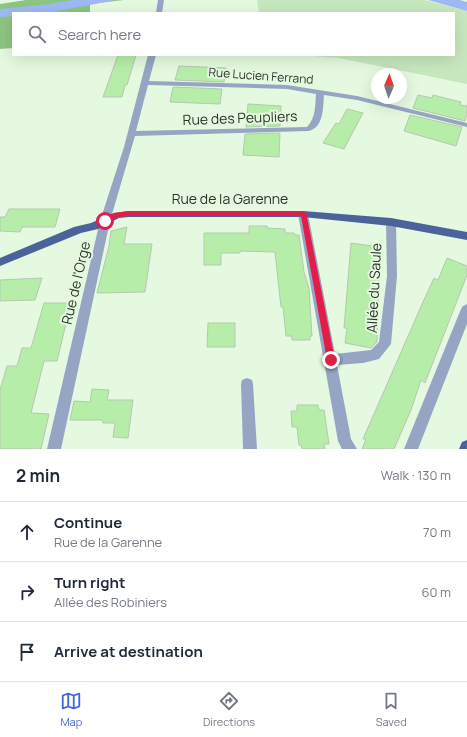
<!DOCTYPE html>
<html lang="en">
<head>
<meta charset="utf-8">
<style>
  :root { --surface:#fff; --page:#f6f6f7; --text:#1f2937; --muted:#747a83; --line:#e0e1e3; --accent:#3c69da }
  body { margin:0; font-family:Manrope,sans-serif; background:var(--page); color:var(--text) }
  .compass { position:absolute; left:371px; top:68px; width:36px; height:36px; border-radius:50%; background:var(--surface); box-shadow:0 4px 16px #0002; rotate:2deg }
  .stop { position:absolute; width:12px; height:12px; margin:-9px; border:3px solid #e11d48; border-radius:50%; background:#fff }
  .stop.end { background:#e11d48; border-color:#fff; box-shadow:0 1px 4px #0008 }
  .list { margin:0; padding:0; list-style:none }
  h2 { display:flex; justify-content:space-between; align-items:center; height:52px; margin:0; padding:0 16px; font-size:17px }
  h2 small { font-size:13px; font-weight:400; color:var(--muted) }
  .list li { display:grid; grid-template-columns:26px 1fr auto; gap:12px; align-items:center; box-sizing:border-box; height:60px; padding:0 16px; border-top:1px solid var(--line) }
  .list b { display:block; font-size:15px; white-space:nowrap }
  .list p { margin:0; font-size:13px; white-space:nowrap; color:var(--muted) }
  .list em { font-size:13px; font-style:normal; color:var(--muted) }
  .icon { flex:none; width:22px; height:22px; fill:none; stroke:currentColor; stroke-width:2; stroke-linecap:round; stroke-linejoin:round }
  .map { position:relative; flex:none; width:467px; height:449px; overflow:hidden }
  .search { position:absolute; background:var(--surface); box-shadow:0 4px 16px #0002; left:12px; right:12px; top:12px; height:44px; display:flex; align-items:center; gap:10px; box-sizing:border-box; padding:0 14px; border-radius:0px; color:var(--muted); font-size:15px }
  .sheet { height:232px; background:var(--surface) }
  nav { display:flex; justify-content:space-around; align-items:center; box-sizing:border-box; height:56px; border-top:1px solid var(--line); background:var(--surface); font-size:11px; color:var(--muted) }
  nav a { display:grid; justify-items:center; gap:2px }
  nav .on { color:var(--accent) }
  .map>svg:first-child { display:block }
  .green { fill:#c7e8bf }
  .forest { fill:#8ec481 }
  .water { fill:#9eb9f2 }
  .building { fill:#b6eea9; stroke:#b5c7b0 }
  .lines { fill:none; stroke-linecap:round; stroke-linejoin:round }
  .minor { fill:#96a5c4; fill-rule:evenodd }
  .major { fill:#4b639a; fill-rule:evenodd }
  .route { fill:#e11d48 }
  .labels { text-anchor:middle; stroke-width:4; stroke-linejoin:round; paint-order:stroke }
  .far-street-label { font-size:12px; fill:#2c342a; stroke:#e5f9e0 }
  .street-label { font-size:14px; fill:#2c342a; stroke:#e5f9e0 }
</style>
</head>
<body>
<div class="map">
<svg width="467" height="449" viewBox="0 0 467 449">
  <rect width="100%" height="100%" fill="#e5f9e0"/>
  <!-- green -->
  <path class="green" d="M257 0H425L467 11V84L339 58 299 55H454V13H259Z"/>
  <!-- forest -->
  <path class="forest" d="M26 0H124L90 4V13H13V48L0 49V4Z"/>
  <!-- water -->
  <g class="water">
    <path d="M73 0H116L47 13H13V16L0 17V9L48 4Z"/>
    <path d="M428 0H460L467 2V11Z"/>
  </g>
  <!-- building -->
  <g class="building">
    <path d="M118 55H136L127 85H125L122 97H103Z"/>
    <path d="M179 66 226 68 224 82 175 80Z"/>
    <path d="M173 87 222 89 220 104 170 102Z"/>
    <path d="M418 95 432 98 433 95 461 102 460 105 467 106V114L465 121 413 108Z"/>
    <path d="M248 104 281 106 280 126 246 127Z"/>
    <path d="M347 109 363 113 344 149 323 143 336 123 339 124Z"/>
    <path d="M410 115 462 127 456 146 404 131Z"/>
    <path d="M280 133 279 157 243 155 245 134Z"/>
    <path d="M9 209H60L55 227H22L20 232 0 231V217H5Z"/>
    <path d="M249 226H267V228L285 229V233H294L295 235H299L304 272 309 288 312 336H310V340H292V336H286L283 307H281L275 252 240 251V253H221V265H204V233H249Z"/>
    <path d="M127 227 124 244H152L145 292 97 293 109 246 111 231Z"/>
    <path d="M351 243 379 247 377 342 371 348 345 343 347 328H344Z"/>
    <path d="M447 258 467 266V275L425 383 421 380 411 410 394 449H362L366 439H363L423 302 434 278 438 280Z"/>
    <path d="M42 278 35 300 0 301V280Z"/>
    <path d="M44 303H71L57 361H44L31 413 49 414 41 449H0V390L7 366H17L22 348H31Z"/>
    <path d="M208 323H235V347H207Z"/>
    <path d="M92 389 109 390 107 400H133L128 438 113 437 115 423H103L102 420H70L74 401 90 402Z"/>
    <path d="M297 405H318L319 410H324L329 444H324L325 449H302L301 445H299L297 427H292L291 411H297Z"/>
  </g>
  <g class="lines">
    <!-- minor -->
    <g class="minor">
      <path d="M158 0H164L162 13H156Z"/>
      <path d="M148 55H156L149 81 287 85 357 96 467 123V127L357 100 324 95C323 107 324 127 309 131L135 136 110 221 61 449H47L100 221 124 147ZM148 85 287 89 316 94C315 105 316 118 307 127L136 131Z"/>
      <path d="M303 211 308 214 335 354 371 350 379 342 387 276 386 222 387 219H395L396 222 397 276 391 344 379 359 363 363 337 365 351 439 357 449H342L338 441 298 214Z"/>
      <path d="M467 304V324L418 449H404L461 309 463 306Z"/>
      <path d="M247 378 252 380 253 384 257 449H243L241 384 242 380Z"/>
    </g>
    <!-- major -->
    <g class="major">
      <path d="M129 211H303L391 218 467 232V240L391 226 303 217H129L119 218 98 229 81 233 0 266V258L74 227 91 223 114 213Z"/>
      <path d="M467 440V449H459L462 442Z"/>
    </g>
  </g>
  <!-- route -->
  <path class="route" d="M129 211 306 212 335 360 334 362 331 363 327 360 301 216H129L118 217 105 223 102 221 114 213Z"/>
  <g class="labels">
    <!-- far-street labels -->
    <g class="far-street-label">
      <text transform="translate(261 76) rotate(4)" y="4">Rue Lucien Ferrand</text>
    </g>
    <!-- street labels -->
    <g class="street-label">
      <text transform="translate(240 118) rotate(-2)" y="5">Rue des Peupliers</text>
      <text x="230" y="204">Rue de la Garenne</text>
      <text transform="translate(76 283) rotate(-77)" y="5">Rue de l'Orge</text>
      <text transform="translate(374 288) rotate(-87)" y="5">Allée du Saule</text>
    </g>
  </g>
</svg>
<svg class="compass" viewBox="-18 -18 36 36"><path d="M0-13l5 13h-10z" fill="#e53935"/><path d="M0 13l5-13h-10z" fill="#747a83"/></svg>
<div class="stop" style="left:105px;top:221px"></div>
<div class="stop end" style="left:331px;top:360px"></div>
<div class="search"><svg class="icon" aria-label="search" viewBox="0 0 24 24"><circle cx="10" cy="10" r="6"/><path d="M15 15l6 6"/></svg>Search here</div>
</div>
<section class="sheet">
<h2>2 min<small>Walk · 130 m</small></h2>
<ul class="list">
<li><svg class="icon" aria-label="ahead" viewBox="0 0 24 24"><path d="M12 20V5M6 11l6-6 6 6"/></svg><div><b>Continue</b><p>Rue de la Garenne</p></div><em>70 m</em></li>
<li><svg class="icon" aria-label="right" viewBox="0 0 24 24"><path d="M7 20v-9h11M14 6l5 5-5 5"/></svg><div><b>Turn right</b><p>Allée des Robiniers</p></div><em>60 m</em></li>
<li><svg class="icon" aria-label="arrive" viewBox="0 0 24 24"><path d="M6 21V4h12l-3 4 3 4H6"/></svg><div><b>Arrive at destination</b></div></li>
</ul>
</section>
<nav>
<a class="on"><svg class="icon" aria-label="map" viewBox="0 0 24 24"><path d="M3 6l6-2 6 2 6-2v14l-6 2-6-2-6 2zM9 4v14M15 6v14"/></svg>Map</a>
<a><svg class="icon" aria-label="directions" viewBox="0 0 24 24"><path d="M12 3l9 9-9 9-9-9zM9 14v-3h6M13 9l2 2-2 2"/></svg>Directions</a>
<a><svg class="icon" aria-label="saved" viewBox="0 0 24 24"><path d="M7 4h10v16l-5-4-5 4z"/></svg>Saved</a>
</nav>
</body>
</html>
